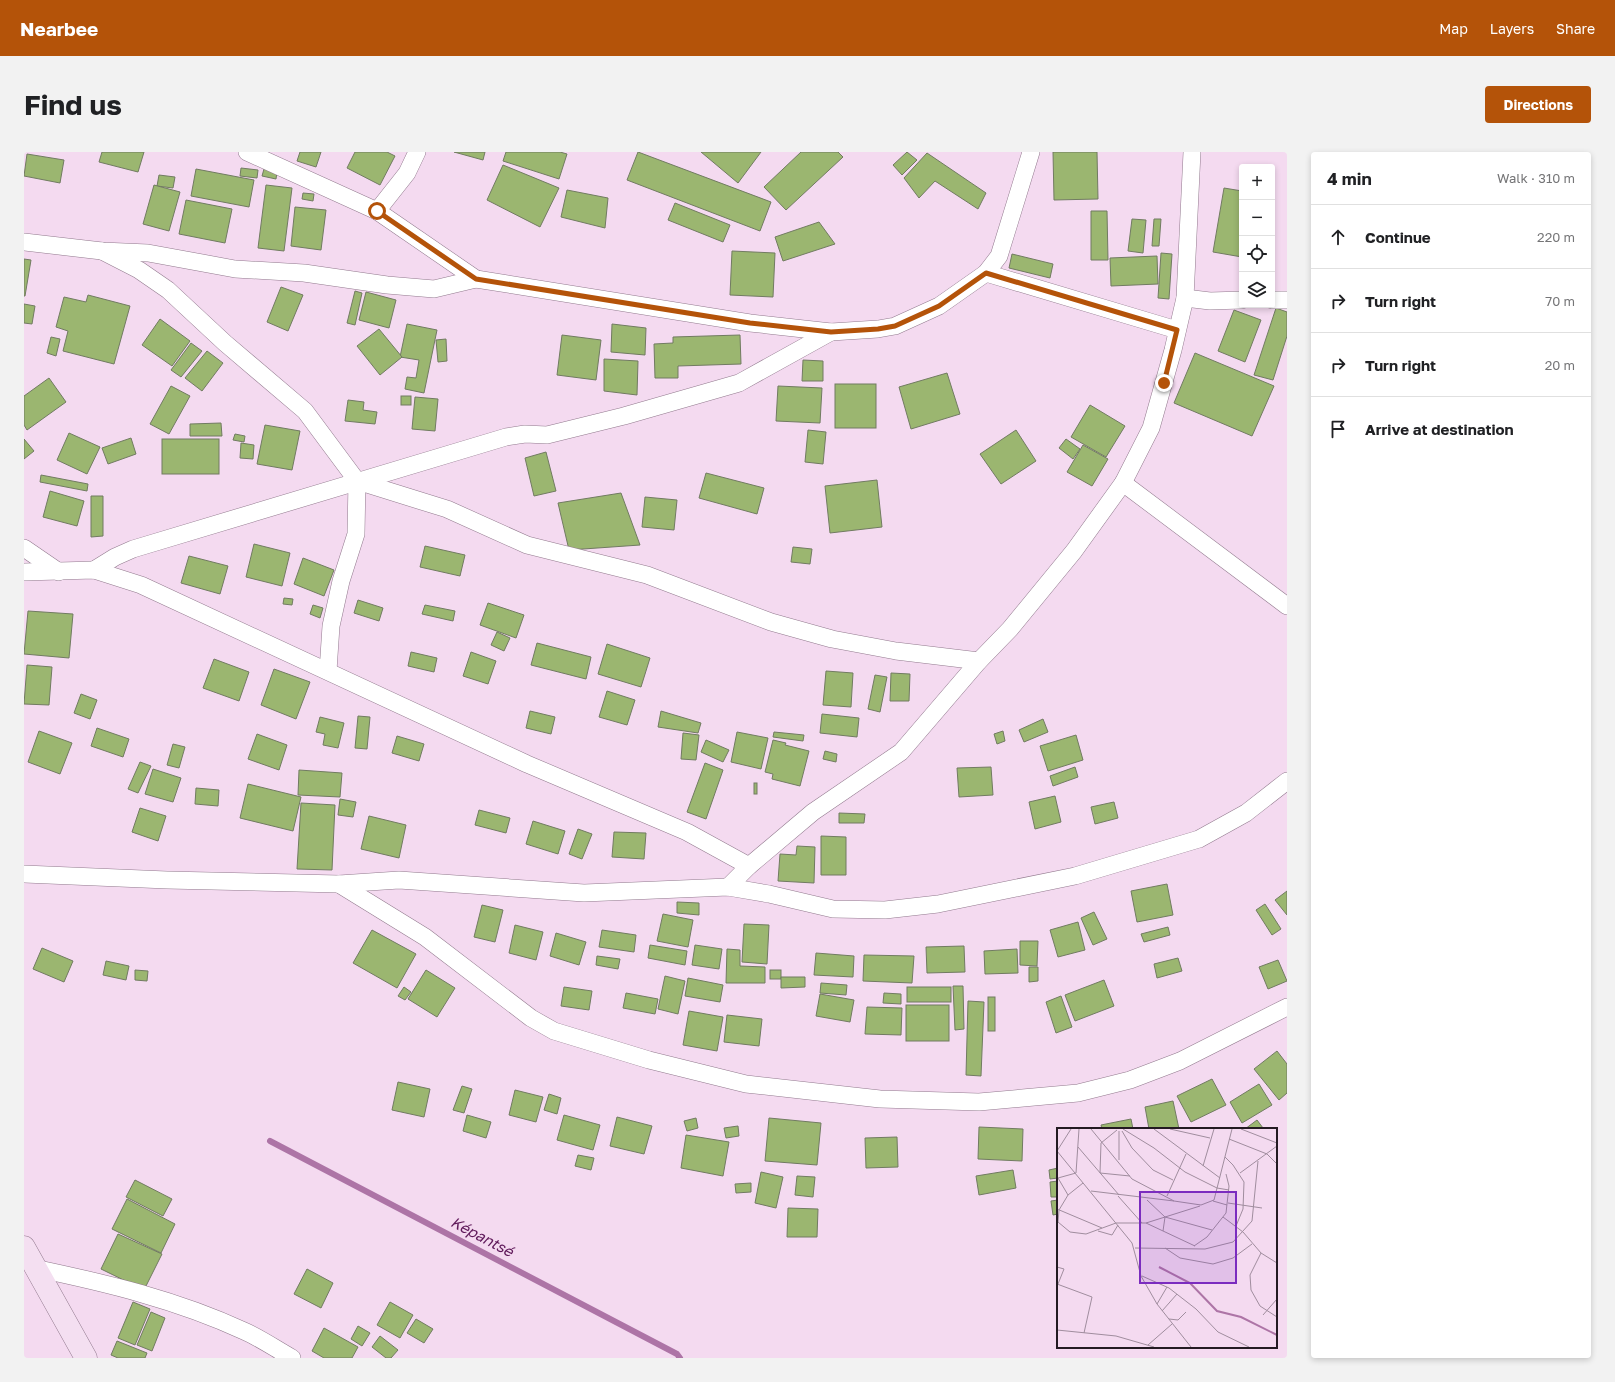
<!DOCTYPE html>
<html lang="en">
<head>
<meta charset="utf-8">
<style>
  :root { --surface:#fff; --page:#f2f2f2; --text:#202124; --muted:#757577; --line:#e0e0e0; --accent:#b45309 }
  body { margin:0; font-family:"Golos Text",sans-serif; background:var(--page); color:var(--text) }
  .controls { position:absolute; right:12px; top:12px; display:grid; overflow:hidden; border-radius:4px; box-shadow:0 2px 6px #0003 }
  .controls button { width:36px; height:36px; display:grid; place-items:center; padding:0; border:0; border-bottom:1px solid var(--line); background:var(--surface); color:var(--text); font:20px sans-serif }
  .stop { position:absolute; width:12px; height:12px; margin:-9px; border:3px solid #b45309; border-radius:50%; background:#fff }
  .stop.end { background:#b45309; border-color:#fff; box-shadow:0 1px 4px #0008 }
  .list { margin:0; padding:0; list-style:none }
  h2 { display:flex; justify-content:space-between; align-items:center; height:52px; margin:0; padding:0 16px; font-size:17px }
  h2 small { font-size:13px; font-weight:400; color:var(--muted) }
  .list li { display:grid; grid-template-columns:26px 1fr auto; gap:12px; align-items:center; box-sizing:border-box; height:64px; padding:0 16px; border-top:1px solid var(--line) }
  .list b { display:block; font-size:15px; white-space:nowrap }
  .list em { font-size:13px; font-style:normal; color:var(--muted) }
  .icon { flex:none; width:22px; height:22px; fill:none; stroke:currentColor; stroke-width:2; stroke-linecap:round; stroke-linejoin:round }
  .map { position:relative; flex:none; width:1263px; height:1206px; overflow:hidden; border-radius:4px }
  header { display:flex; align-items:center; gap:24px; box-sizing:border-box; height:56px; padding:0 20px; background:var(--accent); color:#fff }
  header strong { font-size:19px }
  nav { display:flex; gap:22px; margin-inline-start:auto; font-size:14px }
  .intro { display:flex; align-items:center; justify-content:space-between; box-sizing:border-box; height:96px; padding:0 24px }
  h1 { margin:0; font-size:28px }
  .button { padding:10px 18px; border-radius:4px; background:var(--accent); color:#fff; font-size:14px; font-weight:700 }
  main { display:flex; gap:24px; padding:0 24px }
  aside { flex:1; background:var(--surface); border-radius:4px; box-shadow:0 2px 6px #0003 }
  .map>svg:first-child { display:block }
  .lines { fill:none; stroke-linecap:round; stroke-linejoin:round }
  .stream { stroke:#ad74a6; stroke-width:6 }
  .building { fill:#9bb670; stroke:#717b61 }
  .minor-casing { stroke:#927a8e; stroke-width:18 }
  .secondary-casing { stroke:#927a8e; stroke-width:23 }
  .minor { stroke:#fff; stroke-width:17 }
  .secondary { stroke:#f4dff1; stroke-width:22 }
  .route { stroke:#b45309; stroke-width:5 }
  .labels { text-anchor:middle; stroke-width:3; stroke-linejoin:round; paint-order:stroke }
  .water-label { font-size:15px; font-style:italic; fill:#5f195a; stroke:#f4daf0 }
  .inset-river { fill:none; stroke:#ad74a6; stroke-width:2 }
  .inset-road { fill:none; stroke:#a08d9e; stroke-width:1 }
  .view { fill:#7b2cbf; fill-opacity:0.15; stroke:#7b2cbf; stroke-width:2 }
  .inset-edge { fill:none; stroke:#231a22; stroke-width:2 }
</style>
</head>
<body>
<header>
<strong>Nearbee</strong>
<nav><a>Map</a><a>Layers</a><a>Share</a></nav>
</header>
<div class="intro"><h1>Find us</h1><a class="button">Directions</a></div>
<main>
<div class="map">
<svg width="1263" height="1206" viewBox="0 0 1263 1206">
  <rect width="100%" height="100%" fill="#f4daf0"/>
  <g class="lines">
    <!-- stream -->
    <path class="stream" d="M246 989 653 1202 656 1206"/>
  </g>
  <!-- building -->
  <g class="building">
    <path d="M78 0H120L114 20 75 10Z"/>
    <path d="M276 0H297L292 15 273 9Z"/>
    <path d="M331 0H363L371 4 356 33 323 16Z"/>
    <path d="M430 0H461L459 8Z"/>
    <path d="M482 0H536L543 2 535 27 479 9Z"/>
    <path d="M614 0 747 50 736 79 603 28Z"/>
    <path d="M677 0H737L714 31Z"/>
    <path d="M777 0H814L819 5 762 58 740 35Z"/>
    <path d="M883 0 893 8 878 23 869 13Z"/>
    <path d="M1029 0H1073L1074 47 1030 48Z"/>
    <path d="M903 1 962 41 954 57 911 29 895 46 880 26Z"/>
    <path d="M3 2 40 8 36 31 0 24Z"/>
    <path d="M479 13 535 36 516 75 463 48Z"/>
    <path d="M217 16 234 18 233 26 216 24Z"/>
    <path d="M172 17 230 28 225 55 167 44Z"/>
    <path d="M240 17 253 20 252 27 238 24Z"/>
    <path d="M135 23 151 25 149 36 133 34Z"/>
    <path d="M130 33 156 40 145 79 119 72Z"/>
    <path d="M242 33 268 36 260 99 234 96Z"/>
    <path d="M1200 36 1218 39V105L1189 100Z"/>
    <path d="M543 38 584 46 581 76 537 65Z"/>
    <path d="M279 41 290 42 289 49 278 47Z"/>
    <path d="M162 48 208 57 201 91 155 82Z"/>
    <path d="M651 51 706 73 699 90 644 68Z"/>
    <path d="M271 55 302 58 297 98 267 94Z"/>
    <path d="M1067 59H1083L1084 108H1067Z"/>
    <path d="M1108 67 1122 68 1119 101 1104 99Z"/>
    <path d="M1130 67H1137L1135 94H1128Z"/>
    <path d="M795 70 811 92 759 109 751 85Z"/>
    <path d="M708 99 751 101 749 145 706 143Z"/>
    <path d="M1137 101 1148 102 1145 147 1134 146Z"/>
    <path d="M988 102 1029 112 1026 126 985 116Z"/>
    <path d="M1133 104 1134 132 1087 134 1086 106Z"/>
    <path d="M0 107 7 108 1 144H0Z"/>
    <path d="M257 135 279 143 264 179 243 170Z"/>
    <path d="M331 139 338 141 331 173 323 171Z"/>
    <path d="M342 140 372 148 365 176 335 168Z"/>
    <path d="M64 143 106 154 90 212 39 199 44 179 32 175 40 145 62 150Z"/>
    <path d="M0 152 11 154 8 172 0 171Z"/>
    <path d="M1252 156 1263 160V184L1249 228 1230 223Z"/>
    <path d="M1210 158 1237 168 1221 210 1194 199Z"/>
    <path d="M136 167 166 189 148 214 118 193Z"/>
    <path d="M383 172 413 178 400 241 381 237 383 225 392 226 395 208 376 205Z"/>
    <path d="M588 172 622 176 621 203 587 200Z"/>
    <path d="M355 177 378 205 356 223 333 194Z"/>
    <path d="M538 183 577 188 572 228 533 223Z"/>
    <path d="M716 183 717 212 654 214V226H631L630 192 649 191V185Z"/>
    <path d="M27 185 36 187 32 204 23 201Z"/>
    <path d="M422 187 423 209 414 210 412 188Z"/>
    <path d="M167 191 178 199 157 225 147 218Z"/>
    <path d="M183 199 199 211 178 239 161 226Z"/>
    <path d="M1171 201 1250 234 1228 284 1150 251Z"/>
    <path d="M580 207 614 209 613 243 580 239Z"/>
    <path d="M779 208 799 209V229H778Z"/>
    <path d="M923 221 936 262 887 277 875 235Z"/>
    <path d="M25 226 42 250 3 278 0 273V244Z"/>
    <rect x="811" y="232" width="41" height="44"/>
    <path d="M147 234 166 244 145 282 126 272Z"/>
    <path d="M754 234 798 236 796 271 752 269Z"/>
    <rect x="377" y="244" width="10" height="9"/>
    <path d="M391 245 414 247 411 279 388 277Z"/>
    <path d="M324 248 340 250 339 258 353 260 351 272 321 269Z"/>
    <path d="M1066 253 1101 274 1082 305 1047 285Z"/>
    <path d="M197 271 198 284H166V272Z"/>
    <path d="M241 273 276 279 268 318 233 312Z"/>
    <path d="M784 278 802 280 799 312 781 310Z"/>
    <path d="M992 278 1012 309 977 332 956 302Z"/>
    <path d="M45 281 76 295 63 322 33 308Z"/>
    <path d="M211 282 221 284 220 290 209 288Z"/>
    <path d="M107 286 112 302 84 312 78 296Z"/>
    <path d="M0 287 10 299 0 307Z"/>
    <rect x="138" y="287" width="57" height="35"/>
    <path d="M1042 287 1056 297 1049 307 1035 296Z"/>
    <path d="M217 291 230 293 229 307 216 306Z"/>
    <path d="M1059 293 1084 307 1068 334 1043 320Z"/>
    <path d="M522 300 532 339 510 344 501 306Z"/>
    <path d="M682 321 740 336 733 362 675 346Z"/>
    <path d="M17 323 64 332 63 339 16 330Z"/>
    <path d="M853 328 858 375 806 381 801 334Z"/>
    <path d="M26 339 60 349 53 374 19 365Z"/>
    <path d="M597 341 616 393 545 398 534 351Z"/>
    <path d="M67 344H79V384L67 385Z"/>
    <path d="M621 345 653 348 650 378 618 375Z"/>
    <path d="M230 392 266 401 258 434 222 425Z"/>
    <path d="M401 394 441 403 436 424 396 415Z"/>
    <path d="M769 395 788 397 786 412 767 410Z"/>
    <path d="M165 404 204 414 196 442 157 431Z"/>
    <path d="M279 406 310 418 300 444 270 432Z"/>
    <path d="M260 446 269 447 268 453 259 452Z"/>
    <path d="M334 448 359 456 355 469 330 461Z"/>
    <path d="M464 451 500 463 492 486 456 473Z"/>
    <path d="M289 453 299 456 296 466 286 462Z"/>
    <path d="M401 453 431 459 429 469 398 462Z"/>
    <path d="M4 459 49 462 45 506 0 502Z"/>
    <path d="M473 480 486 486 480 499 467 493Z"/>
    <path d="M513 491 567 505 562 527 507 513Z"/>
    <path d="M583 492 626 506 617 535 574 522Z"/>
    <path d="M387 500 413 506 410 520 384 514Z"/>
    <path d="M447 500 472 509 464 532 439 524Z"/>
    <path d="M190 507 225 520 215 549 179 536Z"/>
    <path d="M3 513 28 515 25 553 0 552Z"/>
    <path d="M250 517 286 530 272 567 237 553Z"/>
    <path d="M802 519 829 521 827 555 799 553Z"/>
    <path d="M867 521 886 522 885 549H866Z"/>
    <path d="M851 523 863 525 856 560 844 557Z"/>
    <path d="M583 539 611 548 603 573 575 565Z"/>
    <path d="M57 542 73 548 66 567 50 561Z"/>
    <path d="M506 559 531 565 527 582 502 576Z"/>
    <path d="M637 559 677 571 674 581 634 575Z"/>
    <path d="M798 562 835 566 833 585 796 581Z"/>
    <path d="M334 564 346 565 343 597 331 596Z"/>
    <path d="M296 565 320 571 314 596 299 593 301 582 292 580Z"/>
    <path d="M1019 567 1024 580 1000 590 995 578Z"/>
    <path d="M73 576 105 587 99 605 67 594Z"/>
    <path d="M15 579 48 591 36 622 4 610Z"/>
    <path d="M979 579 981 589 973 592 970 582Z"/>
    <path d="M713 580 744 586 737 617 707 610Z"/>
    <path d="M750 580 780 583 779 589 749 585Z"/>
    <path d="M659 581 675 583 672 608 657 607Z"/>
    <path d="M233 582 263 593 255 618 224 607Z"/>
    <path d="M1052 583 1059 608 1024 619 1016 594Z"/>
    <path d="M373 584 400 592 395 609 368 601Z"/>
    <path d="M682 588 705 598 699 610 677 600Z"/>
    <path d="M749 588 762 591 761 593 785 599 776 634 748 627 749 622 741 620Z"/>
    <path d="M149 592 161 595 155 616 143 613Z"/>
    <path d="M801 599 813 602 812 610 799 607Z"/>
    <path d="M116 610 127 614 114 641 104 637Z"/>
    <path d="M681 611 699 618 682 667 663 660Z"/>
    <path d="M967 615 969 643 935 645 933 616Z"/>
    <path d="M1051 615 1054 625 1029 634 1026 624Z"/>
    <path d="M129 617 157 626 149 650 121 642Z"/>
    <path d="M275 618 318 621 316 645 274 643Z"/>
    <rect x="730" y="631" width="3" height="11"/>
    <path d="M224 632 277 645 269 679 216 666Z"/>
    <path d="M172 636 195 638 194 654 171 652Z"/>
    <path d="M1031 644 1037 670 1011 677 1005 650Z"/>
    <path d="M316 647 332 650 329 665 314 663Z"/>
    <path d="M1090 650 1094 666 1071 672 1067 655Z"/>
    <path d="M277 651 311 653 308 718 273 717Z"/>
    <path d="M116 656 142 664 134 689 108 680Z"/>
    <path d="M455 658 486 666 482 681 451 673Z"/>
    <path d="M815 661 841 662 840 671H815Z"/>
    <path d="M345 664 382 673 375 706 337 697Z"/>
    <path d="M509 669 541 679 534 702 502 692Z"/>
    <path d="M554 677 568 682 558 707 545 702Z"/>
    <path d="M590 680 622 681 620 707 588 705Z"/>
    <path d="M797 684 822 685V723H797Z"/>
    <path d="M773 694 791 695 790 731 754 729 756 702 772 703Z"/>
    <path d="M1143 732 1149 763 1113 770 1107 739Z"/>
    <path d="M1263 739V763L1251 748Z"/>
    <path d="M653 750 675 751V763L653 761Z"/>
    <path d="M1241 752 1257 777 1248 783 1232 758Z"/>
    <path d="M458 753 479 758 471 790 450 785Z"/>
    <path d="M1070 760 1083 787 1069 793 1057 766Z"/>
    <path d="M639 762 669 768 664 795 633 789Z"/>
    <path d="M1054 770 1061 798 1034 805 1026 778Z"/>
    <path d="M720 772 745 773 743 812 718 810Z"/>
    <path d="M491 773 519 780 512 808 485 801Z"/>
    <path d="M1144 775 1146 783 1120 790 1117 782Z"/>
    <path d="M348 778 392 802 373 836 329 811Z"/>
    <path d="M578 778 612 783 610 800 575 795Z"/>
    <path d="M532 781 562 790 555 813 526 804Z"/>
    <path d="M996 789H1014L1013 814 996 813Z"/>
    <path d="M626 793 663 799 661 813 624 806Z"/>
    <path d="M671 793 698 797 695 817 668 813Z"/>
    <path d="M940 794 941 820 903 821 902 795Z"/>
    <path d="M18 796 49 809 40 830 9 817Z"/>
    <path d="M703 797 716 798V814L741 815V831H702Z"/>
    <path d="M993 797 994 821 961 822 960 799Z"/>
    <path d="M792 801 830 804 829 825 790 823Z"/>
    <path d="M840 803 890 804 888 831 839 829Z"/>
    <path d="M573 804 596 807 594 817 572 813Z"/>
    <path d="M1154 806 1158 819 1133 826 1130 812Z"/>
    <path d="M1254 808 1263 829 1244 837 1235 815Z"/>
    <path d="M82 809 105 814 102 828 79 823Z"/>
    <path d="M1005 815H1014V829L1005 830Z"/>
    <path d="M111 818 124 819 123 829 111 828Z"/>
    <path d="M402 818 431 836 413 865 384 847Z"/>
    <rect x="746" y="818" width="11" height="9"/>
    <path d="M641 824 661 829 654 862 634 857Z"/>
    <path d="M757 825H781V835L757 836Z"/>
    <path d="M664 826 699 833 696 850 661 844Z"/>
    <path d="M1080 828 1090 854 1051 869 1041 843Z"/>
    <path d="M797 831 823 833 822 843 796 841Z"/>
    <path d="M929 834H939L940 877 931 878Z"/>
    <path d="M380 835 387 840 381 848 374 844Z"/>
    <path d="M540 835 568 839 565 858 537 854Z"/>
    <rect x="883" y="835" width="44" height="15"/>
    <path d="M602 841 634 847 631 862 599 856Z"/>
    <path d="M860 841 877 842V852L859 851Z"/>
    <path d="M796 842 830 848 826 870 792 864Z"/>
    <path d="M1037 844 1048 875 1032 881 1022 850Z"/>
    <rect x="964" y="845" width="7" height="34"/>
    <path d="M944 849 960 850 957 924 942 923Z"/>
    <rect x="882" y="853" width="43" height="36"/>
    <path d="M843 855 878 856 877 883 841 882Z"/>
    <path d="M665 859 699 865 693 899 659 893Z"/>
    <path d="M703 863 738 867 735 894 700 890Z"/>
    <path d="M1253 899 1263 912V941L1255 948 1230 917Z"/>
    <path d="M1188 927 1202 953 1167 970 1153 944Z"/>
    <path d="M374 930 406 937 400 965 368 958Z"/>
    <path d="M1235 932 1248 953 1218 971 1206 950Z"/>
    <path d="M438 934 448 937 440 961 429 958Z"/>
    <path d="M491 938 519 945 512 970 485 963Z"/>
    <path d="M525 942 537 946 533 962 520 958Z"/>
    <path d="M1149 949 1155 977H1125L1121 955Z"/>
    <path d="M443 963 467 970 462 986 439 979Z"/>
    <path d="M540 963 576 973 569 998 533 988Z"/>
    <path d="M593 965 628 974 620 1002 586 994Z"/>
    <path d="M672 966 674 976 663 979 660 969Z"/>
    <path d="M745 966 797 971 793 1013 741 1009Z"/>
    <path d="M1107 967 1109 977H1078L1077 973Z"/>
    <path d="M1233 968 1239 976 1221 977Z"/>
    <path d="M714 974 715 984 702 986 700 976Z"/>
    <path d="M955 975 999 977 998 1009 954 1007Z"/>
    <path d="M662 983 705 990 699 1024 657 1016Z"/>
    <path d="M873 985 874 1015 842 1016 841 986Z"/>
    <path d="M554 1003 570 1006 567 1018 551 1014Z"/>
    <path d="M1034 1016V1026L1026 1027 1025 1018Z"/>
    <path d="M989 1018 992 1036 955 1043 952 1024Z"/>
    <path d="M737 1020 759 1025 752 1056 731 1051Z"/>
    <path d="M773 1024 791 1025 789 1045 771 1043Z"/>
    <path d="M111 1028 148 1047 139 1064 102 1045Z"/>
    <path d="M1034 1029V1045H1027L1026 1030Z"/>
    <path d="M727 1031V1040L712 1041 711 1032Z"/>
    <path d="M103 1047 151 1072 137 1101 88 1077Z"/>
    <path d="M1034 1048V1062L1029 1063 1027 1049Z"/>
    <path d="M764 1056 794 1057 793 1085H763Z"/>
    <path d="M94 1082 138 1102 120 1138 77 1117Z"/>
    <path d="M283 1117 309 1131 297 1156 270 1142Z"/>
    <path d="M109 1150 126 1157 111 1193 94 1186Z"/>
    <path d="M366 1150 389 1163 376 1186 353 1173Z"/>
    <path d="M127 1160 141 1166 128 1199 113 1193Z"/>
    <path d="M392 1167 409 1177 400 1191 383 1181Z"/>
    <path d="M334 1174 346 1181 338 1194 327 1187Z"/>
    <path d="M300 1176 334 1195 328 1206H300L288 1199Z"/>
    <path d="M356 1184 374 1198 367 1206H362L348 1195Z"/>
    <path d="M93 1189 123 1201 121 1206H94L87 1203Z"/>
  </g>
  <g class="lines">
    <defs>
      <g id="minor">
        <path d="M223 0 353 59 452 127 726 171 807 180 854 177 871 174 915 154 962 121 975 104 1007 0"/>
        <path d="M353 59 383 21 393 0"/>
        <path d="M0 90 78 99 124 101 211 117 280 121 363 133 410 137 452 127"/>
        <path d="M78 99 115 118 144 138 201 191 281 259 333 329 423 357 503 393 623 423 747 470 808 487 872 499 955 509"/>
        <path d="M962 121 1153 178"/>
        <path d="M1161 146 1186 149 1218 148"/>
        <path d="M1248 148H1263"/>
        <path d="M1099 331 1263 454"/>
        <path d="M0 396 35 420"/>
        <path d="M70 418 91 405 109 397 482 285 501 282 523 283 600 264 715 231 807 180"/>
        <path d="M0 420 70 418 117 433 503 612 663 680 725 714"/>
        <path d="M304 519 307 474 317 429 332 382 333 329"/>
        <path d="M0 722 143 728 315 732 375 728 560 741 704 735 745 742 809 757 861 758 914 752 1051 724 1175 687 1222 661 1263 629"/>
        <path d="M315 732 401 785 507 866 530 879 625 908 722 932 856 947 955 950 1054 941 1106 928 1156 909 1263 855"/>
        <path d="M704 735 725 714 789 660 877 600 955 509 986 477 1050 399 1099 331 1127 276 1149 198 1161 146 1168 0"/>
        <path d="M10 1116C82 1131 153 1148 220 1179 236 1186 252 1197 268 1206"/>
      </g>
      <path id="secondary" d="M0 1095 62 1206"/>
    </defs>
    <!-- minor casing -->
    <use href="#minor" class="minor-casing"/>
    <!-- secondary casing -->
    <use href="#secondary" class="secondary-casing"/>
    <!-- minor -->
    <use href="#minor" class="minor"/>
    <!-- secondary -->
    <use href="#secondary" class="secondary"/>
  </g>
  <g class="lines">
    <!-- route -->
    <path class="route" d="M353 59 452 127 726 171 807 180 854 177 871 174 915 154 962 121 1153 178 1140 231"/>
  </g>
  <g class="labels">
    <!-- water labels -->
    <g class="water-label">
      <text transform="translate(458 1085) rotate(28)" y="5">Képantsé</text>
    </g>
  </g>
  <!-- overview -->
  <g transform="translate(1033 976)">
    <rect width="220" height="220" fill="#f4daf0"/>
    <path class="inset-river" d="M102 139 133 155 160 183 184 189 220 207"/>
    <path class="inset-road" d="M34 1 75 51 117 73 144 77 157 72 175 1M66 1 97 20 128 44 160 60 172 62M97 1 163 50M113 1 153 10M184 1 220 15M62 3V32M65 3 75 20 96 42 116 52M172 11 210 26 220 36M21 19 62 67M0 23 14 1M0 23 75 115 84 148 100 176 134 219M168 29 176 37 187 54 186 81 179 98M146 38 157 1M43 45 44 15 60 2M43 45 73 48M183 45 220 18M26 55 11 67 2 82 1 94 13 104 29 106 59 95H89L138 118M34 63 117 73M11 67 1 50 19 45 22 1M61 68 85 95M110 68 129 26M90 72 108 89 155 102M156 73 170 77M171 75 205 80M0 81 45 100M166 89 186 104 204 125 220 135M89 95 143 78M41 103 55 107 61 97M106 103 108 89M137 118 150 109 169 85 172 58 169 46M78 120 148 121 176 114 195 93 201 33M108 120 123 130 156 136 176 130 195 116M204 125 193 147 194 162 203 178 220 189M0 139 7 141 1 156M85 148 112 160 139 181 161 204 192 219M0 156 35 169 27 205M100 176 110 159M105 183 120 166M206 187 220 171M112 191 121 192 129 184M0 202 59 208 97 219M91 217 115 196"/>
    <path class="view" d="M83 64H179V155H83Z"/>
    <rect width="220" height="220" class="inset-edge"/>
  </g>
</svg>
<div class="controls">
<button>+</button>
<button>−</button>
<button><svg class="icon" aria-label="locate" viewBox="0 0 24 24"><circle cx="12" cy="12" r="6"/><path d="M12 2v4M12 18v4M2 12h4M18 12h4"/></svg></button>
<button><svg class="icon" aria-label="layers" viewBox="0 0 24 24"><path d="M12 4l9 5-9 5-9-5zM3 14l9 5 9-5"/></svg></button>
</div>
<div class="stop" style="left:353px;top:59px"></div>
<div class="stop end" style="left:1140px;top:231px"></div>
</div>
<aside>
<h2>4 min<small>Walk · 310 m</small></h2>
<ul class="list">
<li><svg class="icon" aria-label="ahead" viewBox="0 0 24 24"><path d="M12 20V5M6 11l6-6 6 6"/></svg><div><b>Continue</b></div><em>220 m</em></li>
<li><svg class="icon" aria-label="right" viewBox="0 0 24 24"><path d="M7 20v-9h11M14 6l5 5-5 5"/></svg><div><b>Turn right</b></div><em>70 m</em></li>
<li><svg class="icon" aria-label="right" viewBox="0 0 24 24"><path d="M7 20v-9h11M14 6l5 5-5 5"/></svg><div><b>Turn right</b></div><em>20 m</em></li>
<li><svg class="icon" aria-label="arrive" viewBox="0 0 24 24"><path d="M6 21V4h12l-3 4 3 4H6"/></svg><div><b>Arrive at destination</b></div></li>
</ul>
</aside>
</main>
</body>
</html>
